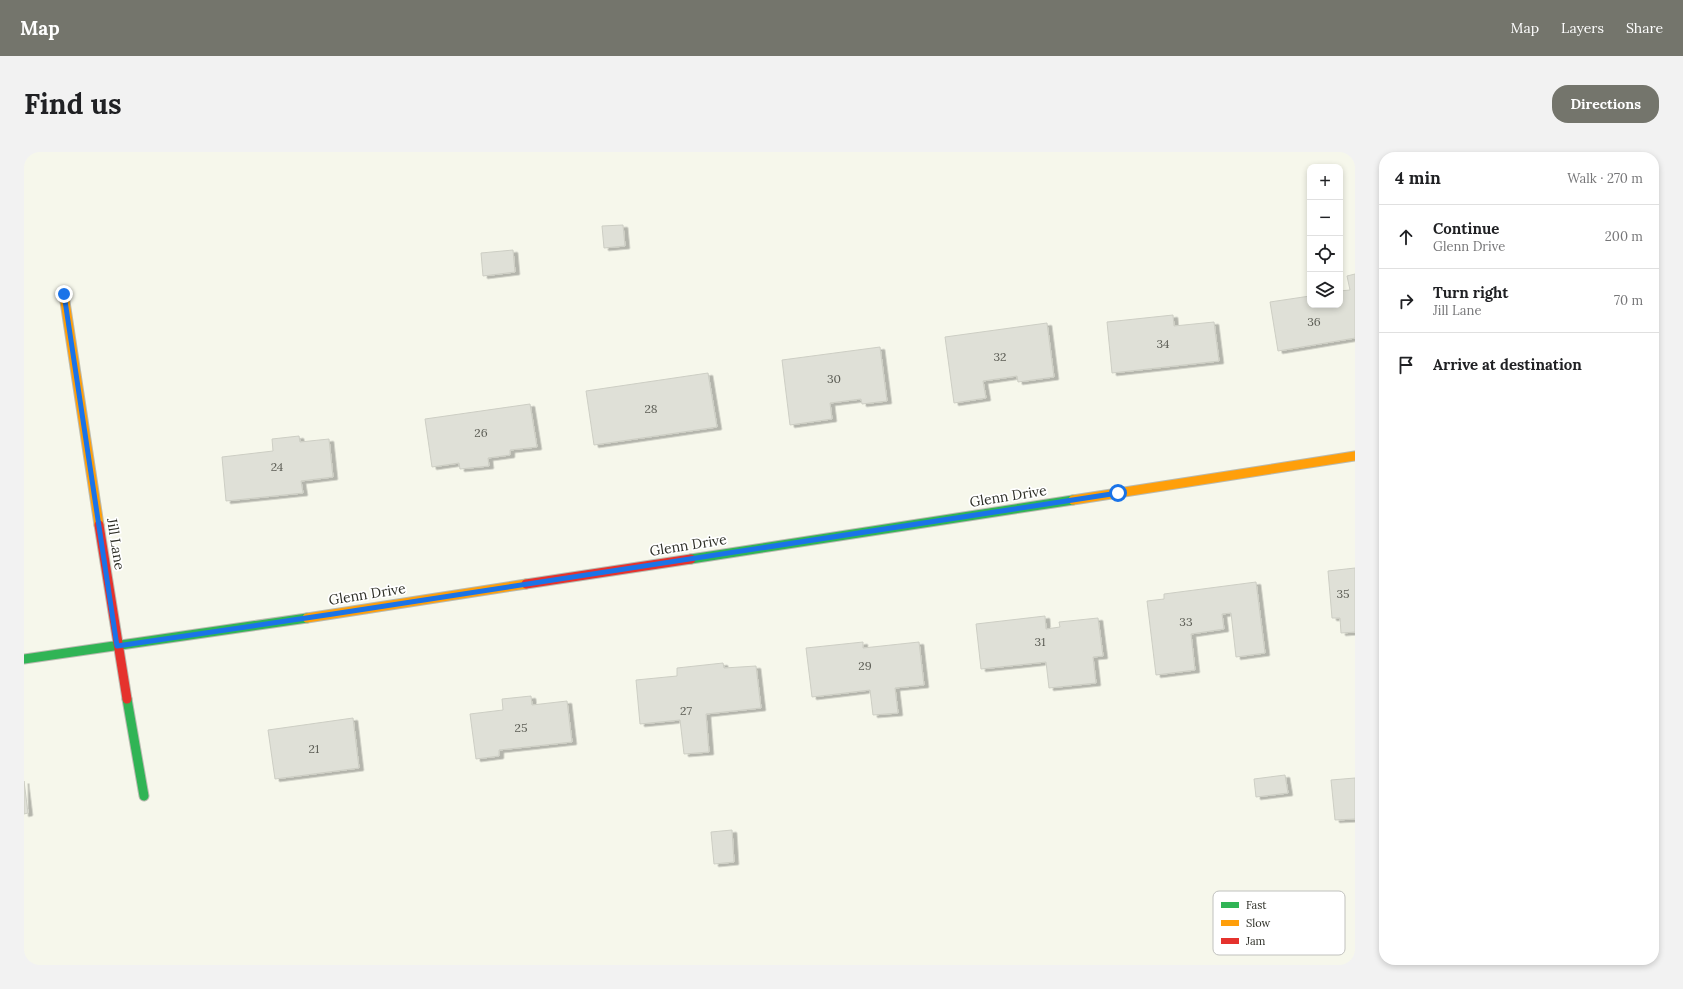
<!DOCTYPE html>
<html lang="en">
<head>
<meta charset="utf-8">
<style>
  :root { --surface:#fff; --page:#f2f2f2; --text:#202124; --muted:#757577; --line:#e0e0e0; --accent:#74756c }
  body { margin:0; font-family:Lora,serif; background:var(--page); color:var(--text) }
  .controls { position:absolute; right:12px; top:12px; display:grid; overflow:hidden; border-radius:8px; box-shadow:0 2px 6px #0003 }
  .controls button { width:36px; height:36px; display:grid; place-items:center; padding:0; border:0; border-bottom:1px solid var(--line); background:var(--surface); color:var(--text); font:20px sans-serif }
  .stop { position:absolute; width:12px; height:12px; margin:-9px; border:3px solid #1a73e8; border-radius:50%; background:#fff }
  .stop.end { background:#1a73e8; border-color:#fff; box-shadow:0 1px 4px #0008 }
  .list { margin:0; padding:0; list-style:none }
  h2 { display:flex; justify-content:space-between; align-items:center; height:52px; margin:0; padding:0 16px; font-size:17px }
  h2 small { font-size:13px; font-weight:400; color:var(--muted) }
  .list li { display:grid; grid-template-columns:26px 1fr auto; gap:12px; align-items:center; box-sizing:border-box; height:64px; padding:0 16px; border-top:1px solid var(--line) }
  .list b { display:block; font-size:15px; white-space:nowrap }
  .list p { margin:0; font-size:13px; white-space:nowrap; color:var(--muted) }
  .list em { font-size:13px; font-style:normal; color:var(--muted) }
  .icon { flex:none; width:22px; height:22px; fill:none; stroke:currentColor; stroke-width:2; stroke-linecap:round; stroke-linejoin:round }
  .map { position:relative; flex:none; width:1331px; height:813px; overflow:hidden; border-radius:16px }
  header { display:flex; align-items:center; gap:24px; box-sizing:border-box; height:56px; padding:0 20px; background:var(--accent); color:#fff }
  header strong { font-size:19px }
  nav { display:flex; gap:22px; margin-inline-start:auto; font-size:14px }
  .intro { display:flex; align-items:center; justify-content:space-between; box-sizing:border-box; height:96px; padding:0 24px }
  h1 { margin:0; font-size:28px }
  .button { padding:10px 18px; border-radius:16px; background:var(--accent); color:#fff; font-size:14px; font-weight:700 }
  main { display:flex; gap:24px; padding:0 24px }
  aside { flex:1; background:var(--surface); border-radius:16px; box-shadow:0 2px 6px #0003 }
  .map>svg:first-child { display:block }
  .building { fill:#dfe0d7; stroke:#cdcec4; filter:url(#shadow) }
  .lines { fill:none; stroke-linecap:round; stroke-linejoin:round }
  .fast-casing { stroke:#babbb1; stroke-width:11 }
  .slow-casing { stroke:#babbb1; stroke-width:11 }
  .jam-casing { stroke:#babbb1; stroke-width:11 }
  .fast { stroke:#30b455; stroke-width:9 }
  .slow { stroke:#ff9f0a; stroke-width:9 }
  .jam { stroke:#e5322d; stroke-width:9 }
  .route { stroke:#1a73e8; stroke-width:5 }
  .labels { text-anchor:middle; stroke-width:3.5; stroke-linejoin:round; paint-order:stroke }
  .number-label { font-size:12px; fill:#5c5d55 }
  .street-label { font-size:14px; fill:#2e2f27; stroke:#fff }
  .key { fill:#fff; stroke:#c0c1be; stroke-width:1 }
  .key-label { font-size:11px; fill:#2e2f27 }
</style>
</head>
<body>
<header>
<strong>Map</strong>
<nav><a>Map</a><a>Layers</a><a>Share</a></nav>
</header>
<div class="intro"><h1>Find us</h1><a class="button">Directions</a></div>
<main>
<div class="map">
<svg width="1331" height="813" viewBox="0 0 1331 813">
  <defs>
    <filter id="shadow"><feDropShadow dx="4.5" dy="2.5" stdDeviation="0" flood-color="#0004"/></filter>
  </defs>
  <rect width="100%" height="100%" fill="#f6f7eb"/>
  <!-- building -->
  <g class="building">
    <path d="M599 73 601 94 580 96 578 74Z"/>
    <path d="M489 98 491 120 459 124 457 101Z"/>
    <path d="M1331 122V186L1254 199 1246 150 1286 144V153H1316V139L1326 138 1323 124Z"/>
    <path d="M1149 163 1150 174 1190 170 1195 209 1088 221 1083 170Z"/>
    <path d="M1023 171 1030 225 994 230 993 224 959 229 962 246 930 251 921 185Z"/>
    <path d="M856 195 863 249 838 252 837 247 806 251 808 267 766 273 758 208Z"/>
    <path d="M684 221 693 275 570 293 562 239Z"/>
    <path d="M506 252 513 295 486 298V303L464 306 465 314 436 317 435 311 408 315 401 267Z"/>
    <path d="M275 284 276 290 305 287 309 325 277 329 279 341 202 349 198 305 249 299 248 287Z"/>
    <path d="M1331 416V480L1317 481 1316 466H1308L1304 419Z"/>
    <path d="M1232 430 1241 501 1212 505 1207 461 1198 462 1200 477 1167 482 1171 518 1132 523 1123 449 1140 447V442Z"/>
    <path d="M1021 464 1022 477 1036 475 1035 470 1074 466 1079 504 1069 505 1072 531 1025 536 1022 510 957 517 952 472Z"/>
    <path d="M839 490V496L895 490 900 533 871 536 874 561 849 563 846 538 788 545 782 496Z"/>
    <path d="M699 511 700 516 732 514 737 556 682 562 685 600 660 602 656 568 616 572 612 528 653 524V516Z"/>
    <path d="M507 544 508 553 543 549 548 590 475 598V604L452 607 446 562 479 558 478 547Z"/>
    <path d="M329 566 335 616 251 627 244 578Z"/>
    <path d="M1261 623 1264 641 1232 645 1230 627Z"/>
    <path d="M1331 626V667L1311 668 1307 628Z"/>
    <path d="M0 629 4 661 0 662Z"/>
    <path d="M708 678 710 710 690 712 687 680Z"/>
  </g>
  <g class="lines">
    <defs>
      <g id="fast">
        <path d="M667 407 1049 348"/>
        <path d="M0 507 283 466"/>
        <path d="M103 547 120 644"/>
      </g>
      <g id="slow">
        <path d="M40 143 75 373"/>
        <path d="M1049 348 1331 304"/>
        <path d="M283 466 502 432"/>
      </g>
      <g id="jam">
        <path d="M75 373 103 547"/>
        <path d="M502 432 667 407"/>
      </g>
    </defs>
    <!-- fast casing -->
    <use href="#fast" class="fast-casing"/>
    <!-- slow casing -->
    <use href="#slow" class="slow-casing"/>
    <!-- jam casing -->
    <use href="#jam" class="jam-casing"/>
    <!-- fast -->
    <use href="#fast" class="fast"/>
    <!-- slow -->
    <use href="#slow" class="slow"/>
    <!-- jam -->
    <use href="#jam" class="jam"/>
  </g>
  <g class="lines">
    <!-- route -->
    <path class="route" d="M40 142 93 494 309 462 1094 341"/>
  </g>
  <g class="labels">
    <!-- number labels -->
    <g class="number-label">
      <text x="1290" y="174">36</text>
      <text x="1139" y="196">34</text>
      <text x="976" y="209">32</text>
      <text x="810" y="231">30</text>
      <text x="627" y="261">28</text>
      <text x="457" y="285">26</text>
      <text x="253" y="319">24</text>
      <text x="1319" y="446">35</text>
      <text x="1162" y="474">33</text>
      <text x="1016" y="494">31</text>
      <text x="841" y="518">29</text>
      <text x="662" y="563">27</text>
      <text x="497" y="580">25</text>
      <text x="290" y="601">21</text>
    </g>
    <!-- street labels -->
    <g class="street-label">
      <text transform="translate(984 344) rotate(-9)" y="5">Glenn Drive</text>
      <text transform="translate(92 392) rotate(81)" y="5">Jill Lane</text>
      <text transform="translate(664 393) rotate(-9)" y="5">Glenn Drive</text>
      <text transform="translate(343 442) rotate(-9)" y="5">Glenn Drive</text>
    </g>
  </g>
  <!-- legend -->
  <rect x="1189" y="739" width="132" height="64" rx="6" class="key"/>
  <rect x="1197" y="750" width="18" height="6" fill="#30b455"/>
  <rect x="1197" y="768" width="18" height="6" fill="#ff9f0a"/>
  <rect x="1197" y="786" width="18" height="6" fill="#e5322d"/>
  <g class="key-label">
    <text x="1222" y="757">Fast</text>
    <text x="1222" y="775">Slow</text>
    <text x="1222" y="793">Jam</text>
  </g>
</svg>
<div class="controls">
<button>+</button>
<button>−</button>
<button><svg class="icon" aria-label="locate" viewBox="0 0 24 24"><circle cx="12" cy="12" r="6"/><path d="M12 2v4M12 18v4M2 12h4M18 12h4"/></svg></button>
<button><svg class="icon" aria-label="layers" viewBox="0 0 24 24"><path d="M12 4l9 5-9 5-9-5zM3 14l9 5 9-5"/></svg></button>
</div>
<div class="stop" style="left:1094px;top:341px"></div>
<div class="stop end" style="left:40px;top:142px"></div>
</div>
<aside>
<h2>4 min<small>Walk · 270 m</small></h2>
<ul class="list">
<li><svg class="icon" aria-label="ahead" viewBox="0 0 24 24"><path d="M12 20V5M6 11l6-6 6 6"/></svg><div><b>Continue</b><p>Glenn Drive</p></div><em>200 m</em></li>
<li><svg class="icon" aria-label="right" viewBox="0 0 24 24"><path d="M7 20v-9h11M14 6l5 5-5 5"/></svg><div><b>Turn right</b><p>Jill Lane</p></div><em>70 m</em></li>
<li><svg class="icon" aria-label="arrive" viewBox="0 0 24 24"><path d="M6 21V4h12l-3 4 3 4H6"/></svg><div><b>Arrive at destination</b></div></li>
</ul>
</aside>
</main>
</body>
</html>
